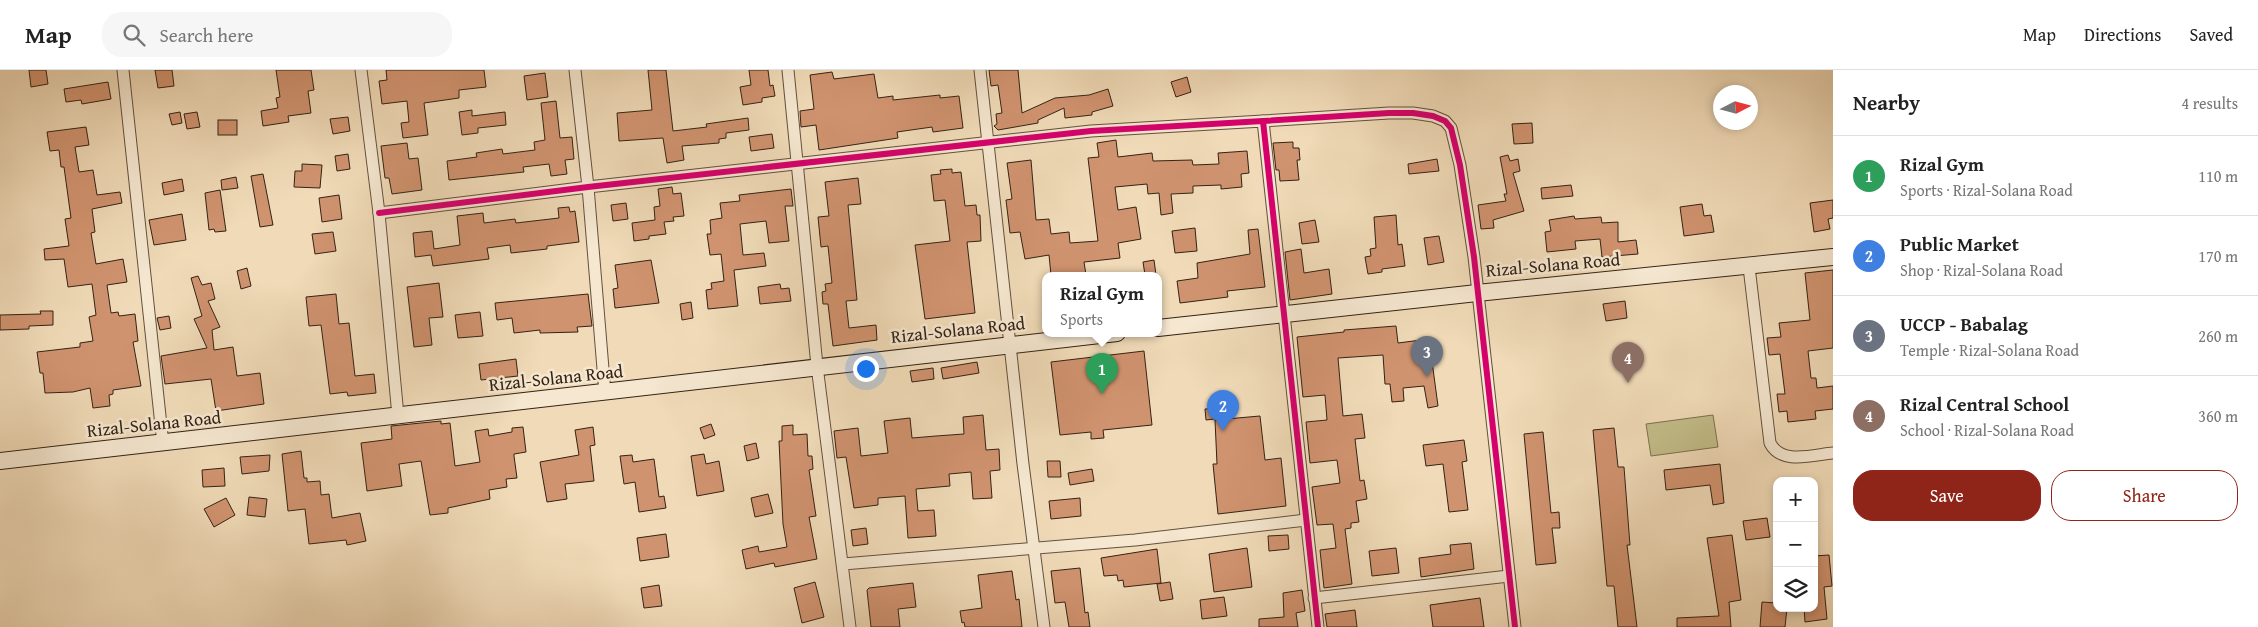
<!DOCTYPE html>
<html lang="en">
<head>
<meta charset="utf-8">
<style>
  :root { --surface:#fff; --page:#f6f6f6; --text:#222; --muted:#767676; --line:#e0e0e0; --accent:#8f2418 }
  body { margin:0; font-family:"Gentium Book Plus",serif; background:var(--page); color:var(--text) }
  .controls { position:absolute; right:15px; bottom:15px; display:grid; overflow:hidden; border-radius:10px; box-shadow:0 2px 8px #0003 }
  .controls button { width:45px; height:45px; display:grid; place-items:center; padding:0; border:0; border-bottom:1px solid var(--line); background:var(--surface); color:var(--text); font:25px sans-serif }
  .compass { position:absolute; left:1713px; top:15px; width:45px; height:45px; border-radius:50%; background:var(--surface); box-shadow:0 2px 8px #0003; rotate:84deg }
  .you { position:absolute; left:865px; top:298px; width:18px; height:18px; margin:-12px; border:4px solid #fff; border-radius:50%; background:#1a73e8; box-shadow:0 0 0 8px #1a73e833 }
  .badge { display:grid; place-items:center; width:32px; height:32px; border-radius:50%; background:var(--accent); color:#fff; font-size:16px; font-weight:700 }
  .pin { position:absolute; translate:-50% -41px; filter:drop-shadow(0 1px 2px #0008) }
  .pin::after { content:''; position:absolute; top:26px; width:18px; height:15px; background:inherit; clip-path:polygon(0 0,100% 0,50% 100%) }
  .popup { position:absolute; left:1042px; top:202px; width:120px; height:65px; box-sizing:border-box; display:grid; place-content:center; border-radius:10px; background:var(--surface); filter:drop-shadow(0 1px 4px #0005); font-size:16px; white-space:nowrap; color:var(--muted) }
  .popup b { font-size:19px; color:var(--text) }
  .popup::after { content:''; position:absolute; left:50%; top:100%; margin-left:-10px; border:10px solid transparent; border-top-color:var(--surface) }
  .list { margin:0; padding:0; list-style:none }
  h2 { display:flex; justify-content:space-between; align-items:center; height:65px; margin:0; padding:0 20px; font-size:21px }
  h2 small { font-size:16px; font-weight:400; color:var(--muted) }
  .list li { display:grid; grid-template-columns:32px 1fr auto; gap:15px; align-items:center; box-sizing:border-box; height:80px; padding:0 20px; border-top:1px solid var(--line) }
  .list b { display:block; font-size:19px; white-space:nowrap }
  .list p { margin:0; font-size:16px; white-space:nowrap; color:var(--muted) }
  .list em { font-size:16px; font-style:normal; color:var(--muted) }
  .actions { display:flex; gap:10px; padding:15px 20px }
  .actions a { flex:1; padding:11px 0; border:1px solid var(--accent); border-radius:20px; text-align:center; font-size:18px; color:var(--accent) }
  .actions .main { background:var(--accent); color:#fff }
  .icon { flex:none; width:28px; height:28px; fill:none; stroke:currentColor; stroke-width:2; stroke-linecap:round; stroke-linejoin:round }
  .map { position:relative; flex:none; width:1833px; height:557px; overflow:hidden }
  header { display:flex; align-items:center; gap:30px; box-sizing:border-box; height:70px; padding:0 25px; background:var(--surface); border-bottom:1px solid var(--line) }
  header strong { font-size:24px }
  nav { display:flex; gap:28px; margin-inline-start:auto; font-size:18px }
  .search { width:350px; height:45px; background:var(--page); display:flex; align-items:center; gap:12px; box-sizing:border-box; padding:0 18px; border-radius:20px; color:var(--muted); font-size:19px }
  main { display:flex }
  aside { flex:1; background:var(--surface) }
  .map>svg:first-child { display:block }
  .green { fill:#c2bd89; stroke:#7b704f }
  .building { fill:#d0936f; stroke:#342215 }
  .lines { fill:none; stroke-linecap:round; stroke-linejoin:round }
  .street-casing { stroke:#63503e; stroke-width:13 }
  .secondary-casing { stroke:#342215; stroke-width:18 }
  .street { stroke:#f5e7d0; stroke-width:11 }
  .secondary { stroke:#f5e7d0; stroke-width:16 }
  .cycleway-casing { stroke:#f5e7d0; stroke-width:9 }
  .cycleway { stroke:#d6006c; stroke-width:6 }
  .labels { text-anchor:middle; stroke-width:5; stroke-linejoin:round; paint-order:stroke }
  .street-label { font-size:18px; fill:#342215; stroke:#f5e7d0 }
</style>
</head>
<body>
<header>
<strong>Map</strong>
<div class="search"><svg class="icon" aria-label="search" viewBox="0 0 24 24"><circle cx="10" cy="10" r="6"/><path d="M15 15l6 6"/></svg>Search here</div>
<nav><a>Map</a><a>Directions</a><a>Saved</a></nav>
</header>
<main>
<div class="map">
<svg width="1833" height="557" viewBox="0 0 1833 557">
  <rect width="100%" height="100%" fill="#f0dab7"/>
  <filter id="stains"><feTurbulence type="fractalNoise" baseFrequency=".004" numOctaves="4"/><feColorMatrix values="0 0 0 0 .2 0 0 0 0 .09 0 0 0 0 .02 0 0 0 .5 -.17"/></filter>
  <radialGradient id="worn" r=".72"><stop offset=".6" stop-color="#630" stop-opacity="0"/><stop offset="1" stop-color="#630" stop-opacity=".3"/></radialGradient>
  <!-- green -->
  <path class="green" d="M1713 345 1718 377 1651 386 1646 354Z"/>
  <!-- building -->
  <g class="building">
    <path d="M29 0H46L48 14 31 17Z"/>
    <path d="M155 0H172L174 16 158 18Z"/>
    <path d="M276 0H311L314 20 308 21 311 43 288 46 289 52 263 56 261 41 278 38 276 28 280 27Z"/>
    <path d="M386 0H484L486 17 459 20V28L424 33 428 65 403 68 401 53 409 52 407 31 382 34 379 11 387 10Z"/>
    <path d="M648 0H666L673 61 707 57 706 54 748 48 749 60 726 63V68L719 69V73L682 76 684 90 667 93 663 68 619 71 617 43 652 40Z"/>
    <path d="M749 0H768L770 16 773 15 775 26 762 28V32L743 35 740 17 751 15Z"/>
    <path d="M989 0H1018L1022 43 1055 28 1089 25 1108 19 1113 36 1092 42V45L1065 48 1064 38 1038 50V53L998 60 994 56 997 54 996 44 1002 43 998 15 991 16Z"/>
    <path d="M832 2 834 9 874 4 878 28 893 26V30L940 25V28L959 26 963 58 933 62 932 57 897 62 898 68 819 80 816 55 801 57 800 41 814 39 810 5Z"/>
    <path d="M545 3 548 27 527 30 524 6Z"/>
    <path d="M1187 7 1191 22 1176 27 1171 12Z"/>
    <path d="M108 12 111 29 82 34 81 30 66 32 64 19Z"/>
    <path d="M556 31 560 68 572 67 574 89 565 90 567 104 551 106 549 94 523 97 524 102 449 110 447 91 477 87 476 83 502 79 503 84 535 80 534 72 545 70 541 33Z"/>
    <path d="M472 40V46L505 42 506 55 478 58V63L462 65 459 42Z"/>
    <path d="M180 42 182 53 172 55 169 44Z"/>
    <path d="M197 42 200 57 187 59 184 44Z"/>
    <path d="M348 47 350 61 333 64 330 49Z"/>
    <rect x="218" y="50" width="19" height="15"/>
    <path d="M1532 53 1533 73 1514 74 1512 54Z"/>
    <path d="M86 57 89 75 75 77 79 102 93 100 97 125 120 122 122 133 92 139 95 162 91 163 96 194 123 189 127 212 107 215 111 243 118 242 119 246 135 244 138 271 133 272 141 316 113 320V324L109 325 110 336 93 338 90 318 73 322 45 323 43 303H40L37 282 80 277V273L93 271 89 247 96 245 92 214 68 217 64 189 45 190 44 179 69 176 65 149 71 148 64 97H61L59 80 50 81 47 62Z"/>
    <path d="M772 64 774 78 751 81 749 67Z"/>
    <path d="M1116 70 1118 87 1152 83 1153 91 1192 90 1193 95 1219 94 1218 83 1247 81 1249 103 1241 104 1242 117 1221 119V115L1193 116V123L1171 124 1173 143 1161 145 1159 123 1148 124 1147 114 1115 117 1118 140 1136 137 1141 169 1118 173 1120 188 1084 192 1086 205H1051L1049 185 1025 189 1020 162 1010 163 1006 130 1012 129 1007 93 1031 90 1036 150 1049 149 1051 164 1069 162 1070 173 1098 171 1088 88 1099 87 1097 73Z"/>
    <path d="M1293 72V78H1299L1300 90H1297L1299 110 1280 111 1279 100H1276L1273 73Z"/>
    <path d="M407 73 409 89 418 88 422 120 392 124 389 108H385L381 76Z"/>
    <path d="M348 84 350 99 337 101 335 86Z"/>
    <path d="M1508 85 1510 91 1518 89 1520 101 1513 103 1524 141 1493 150 1494 158 1481 159 1478 135 1506 131 1504 124H1507L1500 87Z"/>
    <path d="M1437 89 1439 101 1409 104 1408 94Z"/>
    <path d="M302 94 322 95 320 118 294 117 295 101H302Z"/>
    <path d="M952 99V103L961 102 965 136 976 135 977 145H980L981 171 967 172 975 243 925 249 915 175 950 171 945 130 934 131 931 105 941 104 940 100Z"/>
    <path d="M263 104 273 155 260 157 251 106Z"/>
    <path d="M236 107 238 118 222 120 221 110Z"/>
    <path d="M858 108 861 134 848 135 857 230 846 231 849 258 876 255 877 270 833 276 828 234H823L822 222 826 221 825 214 832 213 831 204 828 176 821 177 818 147 829 146 825 112Z"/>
    <path d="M182 109 184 121 164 125 162 113Z"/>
    <path d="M1571 115 1573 126 1542 129 1541 118Z"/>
    <path d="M672 117 673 124 681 123 684 146 673 147 674 151 664 152 666 164 649 166V169L634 171 632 153 655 150 654 137 660 136 658 119Z"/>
    <path d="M791 119 793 136H785L789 171 769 173 766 151 740 154 743 185 764 183 766 196 734 200 738 236 708 239 706 220 712 219 711 213 724 211 721 184 710 185 707 164H711L710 150 722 148 720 133 740 131 739 125Z"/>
    <path d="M220 120 226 161 215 162 214 159 209 160 205 123Z"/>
    <path d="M339 125 342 149 322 152 319 128Z"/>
    <path d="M1833 130V148L1828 149 1830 159 1814 162 1810 133Z"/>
    <path d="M626 133 628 149 613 151 611 135Z"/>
    <path d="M1702 134 1704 146 1711 145 1714 162 1684 166 1680 137Z"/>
    <path d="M569 137 570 142 575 141 579 172 547 176V179L511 183 510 175 487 178 489 189 433 196 431 185 415 187 413 163 432 161 434 179 460 175 457 146 483 143 484 153 515 149 516 153 559 148 558 138Z"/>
    <path d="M182 144 186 170 154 175 149 150Z"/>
    <path d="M1396 145 1398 175 1402 174 1405 196 1382 199V202L1368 204 1365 187 1371 186 1370 179 1376 178 1374 147Z"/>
    <path d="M1574 146 1575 149 1601 147 1602 153 1618 152V172L1636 170 1638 184 1602 187 1600 169 1575 171 1576 179 1547 182 1545 162 1551 161 1549 150Z"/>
    <path d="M1315 150 1319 172 1302 174 1299 153Z"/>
    <path d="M1195 158 1197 181 1175 183 1172 161Z"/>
    <path d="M1258 159 1265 217 1227 221 1228 227 1180 233 1177 211 1198 208 1197 193 1250 184 1248 160Z"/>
    <path d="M333 162 336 181 315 184 312 164Z"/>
    <path d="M1439 166 1444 192 1428 195 1424 168Z"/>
    <path d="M1301 179 1304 203 1329 199 1332 224 1290 230 1285 182Z"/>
    <path d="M651 190 659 233 615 238 613 219 618 218 615 195Z"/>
    <path d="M1154 190 1156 205H1145L1143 192Z"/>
    <path d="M247 198 251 216 241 219 237 201Z"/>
    <path d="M1833 200V278L1808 281 1811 308H1816L1817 318 1833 316V339L1815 341 1816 349 1788 352 1787 341 1779 342 1777 324H1785L1780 284 1769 285 1767 268 1781 267 1779 253 1810 250 1805 203Z"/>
    <path d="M198 206 202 215 211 213 215 229 208 231 220 257 212 260 214 280 233 277 237 306 260 303 264 334 216 341 211 309 165 314 161 286 207 278 194 249 202 246 191 208Z"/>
    <path d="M439 213 443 247 429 248 432 275 414 277 407 217Z"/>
    <path d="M780 214 781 219 789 218 791 231 760 234 758 217Z"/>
    <path d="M336 224 339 254 349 253 355 306 374 304 376 323 348 326 347 322 330 324 321 255 309 256 306 227Z"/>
    <path d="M588 224 592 256 577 257 578 262 540 263V260L514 263 512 248 497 250 495 233Z"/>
    <path d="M1625 231 1627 248 1606 251 1603 234Z"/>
    <path d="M691 232 693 248 682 250 680 234Z"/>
    <path d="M40 241H53V255L29 256V259L0 260V245L41 244Z"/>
    <path d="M480 242 483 266 458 268 455 245Z"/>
    <path d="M169 246 171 258 160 260 157 248Z"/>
    <path d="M1396 256 1398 273 1429 269 1438 336 1428 338 1424 316 1403 318 1404 331 1392 332 1390 314H1385L1383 285 1338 288 1343 346 1362 344 1365 368 1355 369 1360 411 1364 410 1367 429 1356 431 1359 452 1351 453V458L1345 459 1352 514 1324 518 1320 480 1336 478 1333 454 1317 455 1312 417 1340 413 1337 390 1310 393 1306 352 1327 350 1325 325 1303 327 1297 267 1344 262V260Z"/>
    <path d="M1144 281 1152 355 1103 360 1104 368 1091 369V362L1060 365 1051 292Z"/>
    <path d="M516 289 518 306 481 310 479 294Z"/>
    <path d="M977 292 979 303 943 309 941 298Z"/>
    <path d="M933 298 934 309 912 312 910 301Z"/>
    <path d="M1221 338 1222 348 1206 350 1205 339Z"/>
    <path d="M983 345 986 380 999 379 1000 400 990 401 992 428 973 429 971 402 949 404 950 416 916 419 918 441 934 440 936 466 908 468 905 426 878 428V435L854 438 846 387 837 388 834 361 858 358 861 386 888 383 884 351 910 348 912 368 936 366 964 364 963 347Z"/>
    <path d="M1260 346 1265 390 1281 388 1286 436 1218 444 1213 394H1217L1215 350Z"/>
    <path d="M441 351V354L450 353 455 396 480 392 475 361 488 359 489 366 512 362V358L523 357 526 382 514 384V386L517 408 506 409 507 417 489 420 490 429 448 438V443L430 445 421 391 399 394 402 416 367 421 361 373 392 369 391 356Z"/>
    <path d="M711 354 715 365 704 369 700 358Z"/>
    <path d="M793 355V365L807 364 808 386H812L813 399 809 400 816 446 809 447 817 489 775 497 774 493 746 499 742 480 758 476 759 482 787 477 783 454 779 371H782V356Z"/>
    <path d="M593 357 595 375 590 376 594 411 565 414 567 429 547 432 540 392 579 385 575 360Z"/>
    <path d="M1614 358 1618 397H1624L1630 475H1627L1637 557H1618L1614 516H1607L1593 360Z"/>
    <path d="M1543 362 1551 443 1559 442 1560 458H1552L1556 493 1536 495 1524 364Z"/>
    <path d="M1464 370 1467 391 1462 392 1468 440 1449 442 1443 394 1426 396 1423 375Z"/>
    <path d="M756 373 759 388 747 391 744 376Z"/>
    <path d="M301 381 304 408H307V412L320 411 321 425 329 424 332 448 360 443 366 471 347 475 346 470 309 474 305 439 288 441 282 384Z"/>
    <path d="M704 384 706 394 719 391 724 421 697 426 691 386Z"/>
    <path d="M270 385 269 401 242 404 240 387Z"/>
    <path d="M632 385 633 392 654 389 659 427 664 426 666 438 639 442 635 412 624 414 620 386Z"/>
    <path d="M1047 391H1060L1061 407H1048Z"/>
    <path d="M1720 394 1724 433 1713 435 1710 415 1666 420 1664 400Z"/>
    <path d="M224 398 225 416 203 417 202 400Z"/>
    <path d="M1092 399 1094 411 1070 415 1068 403Z"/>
    <path d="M768 424 773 443 755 447 751 428Z"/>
    <path d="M249 427 267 429 265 447 247 445Z"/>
    <path d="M226 428 235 445 214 457 204 439Z"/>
    <path d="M1080 428 1081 446 1051 449 1049 431Z"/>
    <path d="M1767 448 1770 467 1746 470 1743 451Z"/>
    <path d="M866 458 868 474 853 476 851 460Z"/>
    <path d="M666 464 669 487 640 491 637 468Z"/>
    <path d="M1288 465 1289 479 1269 481 1268 466Z"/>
    <path d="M1732 465 1741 530 1729 532 1731 557H1677V548L1719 546 1707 468Z"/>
    <path d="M1471 473 1474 499 1421 507 1419 488 1451 484 1450 475Z"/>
    <path d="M1247 478 1252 517 1214 522 1209 484Z"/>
    <path d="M1396 478 1399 503 1372 506 1369 481Z"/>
    <path d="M1157 479 1161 513 1124 517 1123 510 1118 511 1117 505 1104 506 1101 488Z"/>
    <path d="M1829 485 1832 516 1824 517 1827 549 1805 552 1804 538H1814V486Z"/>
    <path d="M1080 498 1085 543 1088 542 1090 557H1069L1065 532 1055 533 1051 501Z"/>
    <path d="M1012 501 1016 530 1019 529 1022 557H965L964 552 962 553 960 541 982 538 978 505Z"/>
    <path d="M815 512 824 547 802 553 794 518Z"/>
    <path d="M1170 512 1173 529 1160 531 1157 514Z"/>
    <path d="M913 513 916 537 898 539 900 557H871L867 520 869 518Z"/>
    <path d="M659 515 662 536 644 538 641 518Z"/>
    <path d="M1302 520 1305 541 1296 543 1298 557H1259V549L1284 547 1283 523Z"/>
    <path d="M1224 527 1227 546 1202 549 1200 530Z"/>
    <path d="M1480 528 1484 557H1433L1430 535Z"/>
    <path d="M1762 532 1777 533V538H1787L1785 557H1760Z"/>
    <path d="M1355 540 1357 557H1327L1325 544Z"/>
  </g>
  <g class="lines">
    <defs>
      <g id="street">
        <path d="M123 0 163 374"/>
        <path d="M361 0 379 143 398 346"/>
        <path d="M575 0 588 117 605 323"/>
        <path d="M788 0 817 296 850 557"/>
        <path d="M980 0 1023 394 1044 557"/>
        <path d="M1263 51 1389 43H1413L1433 46 1445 51 1451 58 1460 95 1474 187 1515 557"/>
        <path d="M379 143 588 117 1091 61 1263 51 1318 557"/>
        <path d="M1749 197 1770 373C1781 395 1812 385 1833 383"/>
        <path d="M843 494 1135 470 1306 450"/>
        <path d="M1314 528 1509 506"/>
      </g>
      <g id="secondary">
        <path d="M1158 258 1477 223 1833 187"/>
        <path d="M0 391 1117 263"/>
      </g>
    </defs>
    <!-- street casing -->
    <use href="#street" class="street-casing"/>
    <!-- secondary casing -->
    <use href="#secondary" class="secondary-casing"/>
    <!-- street -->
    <use href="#street" class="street"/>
    <!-- secondary -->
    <use href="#secondary" class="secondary"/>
    <defs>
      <g id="cycleway">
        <path d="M1263 51 1389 43H1413L1433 46 1445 51 1451 58 1460 95 1474 187 1515 557"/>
        <path d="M379 143 588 117 1091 61 1263 51 1318 557"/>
      </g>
    </defs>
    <!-- cycleway casing -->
    <use href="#cycleway" class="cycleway-casing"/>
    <!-- cycleway -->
    <use href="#cycleway" class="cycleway"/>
  </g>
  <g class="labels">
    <!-- street labels -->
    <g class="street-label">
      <text transform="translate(1553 195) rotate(-5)" y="6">Rizal-Solana Road</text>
      <text transform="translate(958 260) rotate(-6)" y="6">Rizal-Solana Road</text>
      <text transform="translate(556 308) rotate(-6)" y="6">Rizal-Solana Road</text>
      <text transform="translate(154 354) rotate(-6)" y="6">Rizal-Solana Road</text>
    </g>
  </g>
  <rect width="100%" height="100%" filter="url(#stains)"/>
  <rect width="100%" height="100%" fill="url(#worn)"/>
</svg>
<div class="controls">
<button>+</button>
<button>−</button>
<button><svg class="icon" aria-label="layers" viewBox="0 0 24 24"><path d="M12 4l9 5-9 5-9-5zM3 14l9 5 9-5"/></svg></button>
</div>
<svg class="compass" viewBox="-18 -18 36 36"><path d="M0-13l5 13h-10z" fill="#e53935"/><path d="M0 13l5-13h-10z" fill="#767676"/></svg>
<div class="you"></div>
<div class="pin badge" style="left:1102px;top:324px;background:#2e9e5b">1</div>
<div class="popup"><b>Rizal Gym</b>Sports</div>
<div class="pin badge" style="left:1223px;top:361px;background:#3f7fe0">2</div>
<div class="pin badge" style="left:1427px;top:307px;background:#6b7280">3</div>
<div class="pin badge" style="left:1628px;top:313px;background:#8d6e63">4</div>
</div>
<aside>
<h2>Nearby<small>4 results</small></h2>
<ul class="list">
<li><span class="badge" style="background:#2e9e5b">1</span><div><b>Rizal Gym</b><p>Sports · Rizal-Solana Road</p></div><em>110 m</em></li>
<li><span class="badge" style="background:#3f7fe0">2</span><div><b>Public Market</b><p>Shop · Rizal-Solana Road</p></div><em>170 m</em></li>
<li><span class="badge" style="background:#6b7280">3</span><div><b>UCCP - Babalag</b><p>Temple · Rizal-Solana Road</p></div><em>260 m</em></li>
<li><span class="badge" style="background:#8d6e63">4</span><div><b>Rizal Central School</b><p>School · Rizal-Solana Road</p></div><em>360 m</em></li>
</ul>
<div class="actions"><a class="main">Save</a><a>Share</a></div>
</aside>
</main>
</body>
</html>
